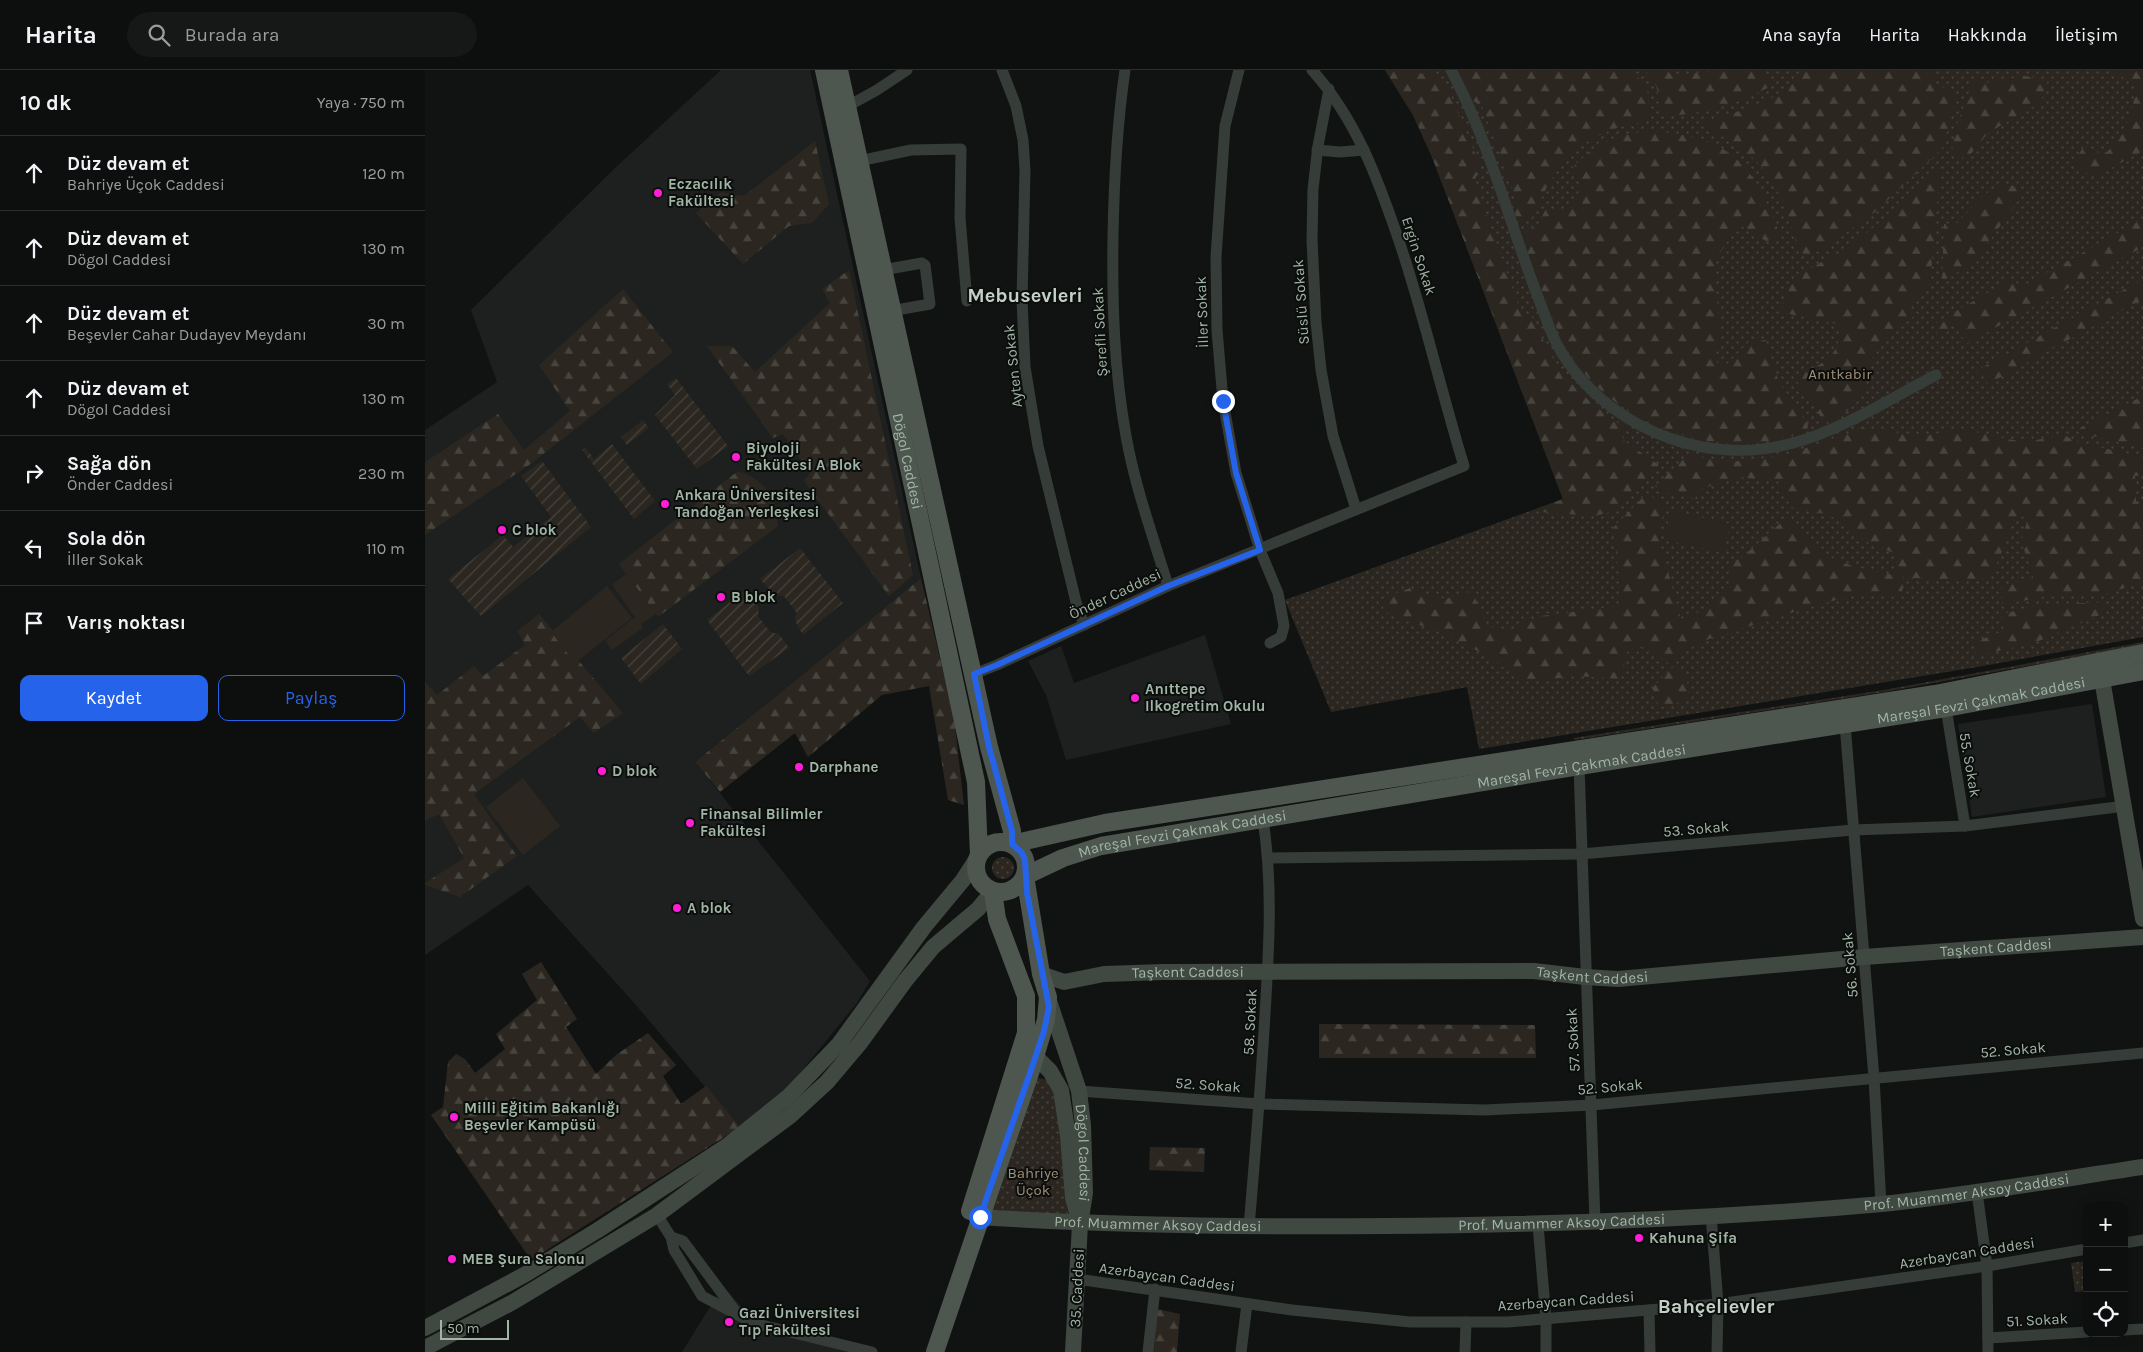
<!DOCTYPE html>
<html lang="tr">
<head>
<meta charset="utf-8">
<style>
  :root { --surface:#0d0e0e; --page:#161717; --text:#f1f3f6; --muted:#9a9c9e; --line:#2d2e2e; --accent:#2563eb }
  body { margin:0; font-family:Karla,sans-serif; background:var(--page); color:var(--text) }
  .controls { position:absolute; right:15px; bottom:15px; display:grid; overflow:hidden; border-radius:10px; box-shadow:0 2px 12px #0003 }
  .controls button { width:45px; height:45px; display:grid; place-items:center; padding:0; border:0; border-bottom:1px solid var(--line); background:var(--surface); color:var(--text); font:25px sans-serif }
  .scale { position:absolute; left:15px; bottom:12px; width:69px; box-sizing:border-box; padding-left:5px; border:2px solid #a1b5a5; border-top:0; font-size:14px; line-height:18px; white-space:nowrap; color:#a1b5a5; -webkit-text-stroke:4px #0c0e0d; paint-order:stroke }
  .stop { position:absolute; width:15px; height:15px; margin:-11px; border:4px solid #2563eb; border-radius:50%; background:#fff }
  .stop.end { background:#2563eb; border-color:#fff; box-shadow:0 1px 5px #0008 }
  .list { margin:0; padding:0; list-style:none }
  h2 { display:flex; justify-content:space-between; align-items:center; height:65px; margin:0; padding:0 20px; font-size:21px }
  h2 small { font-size:16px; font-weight:400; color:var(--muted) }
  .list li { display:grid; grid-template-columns:32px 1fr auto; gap:15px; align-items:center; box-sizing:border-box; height:75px; padding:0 20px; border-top:1px solid var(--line) }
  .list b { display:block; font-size:19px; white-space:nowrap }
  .list p { margin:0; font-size:16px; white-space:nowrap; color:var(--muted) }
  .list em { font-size:16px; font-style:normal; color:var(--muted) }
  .actions { display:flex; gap:10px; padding:15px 20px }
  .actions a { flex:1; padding:11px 0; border:1px solid var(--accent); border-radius:10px; text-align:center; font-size:18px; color:var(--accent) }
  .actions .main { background:var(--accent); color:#fff }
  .icon { flex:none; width:28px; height:28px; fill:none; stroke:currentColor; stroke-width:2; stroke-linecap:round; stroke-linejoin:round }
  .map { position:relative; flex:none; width:1718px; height:1282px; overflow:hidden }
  header { display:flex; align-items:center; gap:30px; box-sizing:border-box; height:70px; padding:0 25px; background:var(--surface); border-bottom:1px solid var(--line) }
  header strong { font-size:24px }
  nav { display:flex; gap:28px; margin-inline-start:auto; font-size:18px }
  .search { width:350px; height:45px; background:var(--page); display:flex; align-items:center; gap:12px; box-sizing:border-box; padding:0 18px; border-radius:28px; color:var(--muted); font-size:19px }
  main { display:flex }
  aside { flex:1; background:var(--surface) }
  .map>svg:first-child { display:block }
  .built { fill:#1d201e }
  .grass { fill:url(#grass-dots) }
  .forest { fill:url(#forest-firs) }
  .garden { fill:url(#garden-furrows) }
  .pitch { fill:#2b2720 }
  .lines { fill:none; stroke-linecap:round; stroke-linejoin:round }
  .street { stroke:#363d39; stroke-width:11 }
  .secondary { stroke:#404842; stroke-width:16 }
  .primary { stroke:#4d5750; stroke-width:18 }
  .route { stroke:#2563eb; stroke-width:6 }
  .poi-dot { fill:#ff1dd6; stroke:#0c0e0d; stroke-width:2 }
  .labels { text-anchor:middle; stroke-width:4; stroke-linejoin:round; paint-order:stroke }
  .poi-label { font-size:15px; font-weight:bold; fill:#a1b5a5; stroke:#0c0e0d; text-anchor:start }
  .street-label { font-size:15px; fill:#a1b5a5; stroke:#0c0e0d }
  .park-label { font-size:15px; fill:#a18f76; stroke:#0c0e0d }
  .district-label { font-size:20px; font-weight:bold; fill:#c2d0c6; stroke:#0c0e0d }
</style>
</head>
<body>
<header>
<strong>Harita</strong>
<div class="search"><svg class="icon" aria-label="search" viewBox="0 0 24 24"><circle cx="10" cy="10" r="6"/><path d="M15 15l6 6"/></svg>Burada ara</div>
<nav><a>Ana sayfa</a><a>Harita</a><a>Hakkında</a><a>İletişim</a></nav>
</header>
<main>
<aside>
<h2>10 dk<small>Yaya · 750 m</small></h2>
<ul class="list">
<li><svg class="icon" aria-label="ahead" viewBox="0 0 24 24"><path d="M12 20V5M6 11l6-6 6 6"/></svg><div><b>Düz devam et</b><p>Bahriye Üçok Caddesi</p></div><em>120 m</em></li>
<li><svg class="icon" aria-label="ahead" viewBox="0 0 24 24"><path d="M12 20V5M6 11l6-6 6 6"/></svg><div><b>Düz devam et</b><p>Dögol Caddesi</p></div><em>130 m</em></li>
<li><svg class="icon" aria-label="ahead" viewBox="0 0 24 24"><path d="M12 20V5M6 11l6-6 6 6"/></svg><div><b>Düz devam et</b><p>Beşevler Cahar Dudayev Meydanı</p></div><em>30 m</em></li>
<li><svg class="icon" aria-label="ahead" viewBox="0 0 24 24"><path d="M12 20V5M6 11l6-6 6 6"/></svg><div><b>Düz devam et</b><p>Dögol Caddesi</p></div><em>130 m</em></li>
<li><svg class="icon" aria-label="right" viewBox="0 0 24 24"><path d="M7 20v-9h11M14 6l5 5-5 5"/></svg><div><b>Sağa dön</b><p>Önder Caddesi</p></div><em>230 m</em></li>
<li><svg class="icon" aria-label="left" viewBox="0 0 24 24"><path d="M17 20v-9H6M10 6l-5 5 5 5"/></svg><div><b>Sola dön</b><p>İller Sokak</p></div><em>110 m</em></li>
<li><svg class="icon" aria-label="arrive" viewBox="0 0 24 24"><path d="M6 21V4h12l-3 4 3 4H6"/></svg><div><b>Varış noktası</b></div></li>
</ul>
<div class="actions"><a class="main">Kaydet</a><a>Paylaş</a></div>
</aside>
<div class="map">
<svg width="1718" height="1282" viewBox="0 0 1718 1282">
  <defs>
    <pattern id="grass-dots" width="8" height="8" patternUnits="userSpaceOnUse" patternTransform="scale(1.25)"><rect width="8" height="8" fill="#2b2720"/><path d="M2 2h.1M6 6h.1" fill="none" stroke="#47443d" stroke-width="1.8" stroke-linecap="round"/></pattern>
    <pattern id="forest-firs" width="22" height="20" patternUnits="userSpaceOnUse" patternTransform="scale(1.25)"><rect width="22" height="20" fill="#2b2720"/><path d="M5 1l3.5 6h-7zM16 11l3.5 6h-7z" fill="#47443d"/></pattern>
    <pattern id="garden-furrows" width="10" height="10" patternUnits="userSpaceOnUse" patternTransform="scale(1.25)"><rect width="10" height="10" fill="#2b2720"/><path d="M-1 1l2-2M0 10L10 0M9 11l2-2" fill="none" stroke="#47443d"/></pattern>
  </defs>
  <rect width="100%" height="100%" fill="#111312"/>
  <!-- built -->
  <g class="built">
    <path d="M296 0H385L496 508 270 692 445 911 432 933 362 1019 315 1058 210 934 103 815 0 885V360L72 312 46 240 189 99Z"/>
    <path d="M780 565 806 654 641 690 621 625 603 591 636 576 649 613Z"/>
    <path d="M1667 634 1681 727 1547 747 1533 654Z"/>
    <path d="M298 1216 321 1242 343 1262 426 1282H257Z"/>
  </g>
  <!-- grass -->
  <g class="grass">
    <path d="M960 0H1718V567L1552 597 1054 679 1042 617 906 642 860 530 1138 429 1007 87 988 45Z"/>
    <path d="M1718 572V575L1459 622 1150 670 1148 668 1459 620Z"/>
    <circle cx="578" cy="798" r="11"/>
    <path d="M613 1008 623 1010 634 1034 643 1145 563 1142 605 1014Z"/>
    <path d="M1662 1191V1221L1650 1222 1646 1193Z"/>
  </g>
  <!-- forest -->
  <g class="forest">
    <path d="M960 0H994L996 4 1005 0 1014 13 1022 16 1058 103 1051 106 1050 112 1097 245 1099 247H1107C1115 263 1122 280 1132 295 1149 321 1175 340 1200 358L1197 364 1198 370 1234 395 1186 442 1169 446 1116 442 1114 438 1138 429 1007 87 988 45Z"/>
    <path d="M1032 0H1206L1222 17 1225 47 1222 50C1211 54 1200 55 1189 59 1144 75 1126 105 1108 146L1104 150 1094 155 1088 139 1091 129 1057 36 1048 31Z"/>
    <path d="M1219 0H1242L1247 5H1252L1298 0H1339L1349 14C1316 34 1273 46 1234 46 1234 25 1235 15 1219 0Z"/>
    <path d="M1378 0H1512L1508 11 1532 26 1517 79 1450 142 1398 179 1384 185 1377 183 1374 180C1358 133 1353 103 1309 73 1300 66 1287 64 1278 57L1281 51C1317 40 1356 33 1378 0Z"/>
    <path d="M1692 0H1718V81L1673 105H1666L1647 95 1659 76 1674 83 1682 82C1701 64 1709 39 1711 14L1691 4Z"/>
    <path d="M1599 6 1623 10 1616 32 1563 63 1545 85 1537 88 1526 86 1531 57 1549 9 1565 13Z"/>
    <path d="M1224 61C1306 66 1329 93 1356 168L1341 171 1313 154 1290 191 1289 205 1296 265 1289 292 1302 294 1324 272 1341 270 1353 310 1383 355 1382 360C1306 394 1204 361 1154 297 1136 273 1125 243 1115 215 1109 199 1099 181 1097 164L1111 158 1122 137 1131 140 1146 138 1158 113 1145 101C1165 76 1193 64 1224 61Z"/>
    <path d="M390 71 404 134 387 153 364 156 318 194 271 143 296 122 319 126Z"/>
    <path d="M1512 101 1515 102 1505 214 1485 231 1488 247C1473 258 1457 271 1448 288 1443 296 1443 305 1441 314 1436 332 1418 348 1400 353L1369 307C1393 295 1414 291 1415 259L1411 254 1355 242C1358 233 1360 221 1366 214 1381 197 1406 189 1424 176 1455 154 1484 128 1512 101Z"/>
    <path d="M1585 114 1599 122 1549 193 1517 211 1519 154 1532 153C1549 137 1559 117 1585 114Z"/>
    <path d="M1718 149V177L1537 276 1535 272 1539 270 1530 255 1513 264 1509 255 1514 251 1585 210 1596 217Z"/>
    <path d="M424 200 488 505 464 526 379 411 385 403 358 364 348 368 282 276H307L330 302 405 233 397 219Z"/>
    <path d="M1718 209V229L1563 314 1557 304 1553 306 1551 301Z"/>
    <path d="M198 219 248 282 107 393 0 465V392L73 344 99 380 145 341 114 295Z"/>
    <path d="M1718 326V378L1655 363V358Z"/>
    <path d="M1437 358 1497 366 1536 359 1593 371H1606L1639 365 1652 372 1718 387V405L1710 406 1711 431 1718 437V512L1677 525 1618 527 1577 535V516L1608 508V504L1597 474V468L1603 449 1594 445 1589 448C1585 459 1572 500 1564 506 1554 514 1494 508 1478 507L1477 527 1430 525 1388 536 1284 569 1261 580 1243 593 1223 577 1205 579 1202 582 1196 609 1152 606 1100 612 1057 583 1012 561 966 545 958 540V534L961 527 985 518 1006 526 1020 529 1047 521 1062 555 1072 559H1089L1102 551 1116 546 1194 536 1196 532 1189 457 1222 423 1239 436 1234 469 1256 549C1265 547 1297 532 1301 523 1306 514 1306 501 1307 491L1315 489 1359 450C1372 452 1389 477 1401 485 1421 497 1447 500 1469 505L1473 487 1471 484 1442 472 1405 445 1368 438 1356 423V412L1315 407 1276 419 1273 429 1244 424 1230 416 1263 385 1306 392 1359 386Z"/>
    <path d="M313 401C341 410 351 428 353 456L233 547 194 494Z"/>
    <path d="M496 508 529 648 539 735 523 730 504 616 457 625 383 687 370 663 295 722 270 692Z"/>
    <path d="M1679 532 1682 542 1609 573 1550 586V572L1578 561 1577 544 1614 535Z"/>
    <path d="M114 544 198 643 169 663 155 647 49 724 92 786 35 827 0 815V813L39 788 14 744 0 751V612L12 625 49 596 58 606 100 575 92 561Z"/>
    <path d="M1250 595C1260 605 1267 615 1262 630L1237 637 1233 634 1231 625 1227 618Z"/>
    <path d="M116 892 152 949 141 957 171 1004 191 985 223 963 251 995 238 1006 256 1034 281 1016 315 1057 106 1190 6 1045 18 1037 23 992 31 984 40 989 50 1003 80 979 71 964 112 930 97 904Z"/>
    <path d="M894 954 1110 955 1111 988H894Z"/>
    <path d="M725 1077 780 1078 779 1102 724 1100Z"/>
    <path d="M732 1239 755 1244 752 1282H729Z"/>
  </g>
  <!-- garden -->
  <g class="garden">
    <path d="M251 308 303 376 272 399 230 345 250 325 242 314Z"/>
    <path d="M218 350 224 358 202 375 196 367Z"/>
    <path d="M187 374 230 431 209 449 157 380 161 378 169 389Z"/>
    <path d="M117 391 166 457 56 546 23 509 78 465 88 477 126 447 96 406Z"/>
    <path d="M375 478 418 533 378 565 370 551 371 542 359 526 350 525 335 509Z"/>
    <path d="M319 521 334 537 333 546 345 562 354 564 364 578 324 606 282 550Z"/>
    <path d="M238 554 257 579 216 614 196 588Z"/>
  </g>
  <!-- pitch -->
  <g class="pitch">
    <path d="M1246 440 1305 454 1299 483 1239 470Z"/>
    <path d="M201 504 231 544 216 554 218 558 187 580 180 571 210 547 187 515Z"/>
    <path d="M182 516 207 548 150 593 126 562Z"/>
    <path d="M98 708 135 756 98 785 61 737Z"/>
  </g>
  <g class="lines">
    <!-- street -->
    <g class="street">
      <path d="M577 0 591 36 598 70 600 100 597 230 600 297 613 376 651 532 659 555"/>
      <path d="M700 0C692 55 689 110 688 166 687 234 689 299 701 366 710 417 728 466 743 516"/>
      <path d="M814 0 800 56 791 187 792 260 798 331 811 403 835 480 853 523 859 556 856 567 845 573"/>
      <path d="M1026 0C1067 77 1087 163 1119 243 1125 261 1133 279 1144 294 1194 363 1286 396 1368 373 1415 361 1468 327 1511 305"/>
      <path d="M904 19 893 76 888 119 887 170 891 252 896 300 908 366 931 439"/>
      <path d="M423 36 452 20 482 0"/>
      <path d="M892 80 915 82 939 80"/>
      <path d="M434 91 486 80 536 79 535 148 542 231"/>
      <path d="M458 200 497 193 500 195 505 234 466 241"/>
      <path d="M549 604 572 595 743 516 1039 396C1016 321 999 245 974 171 953 109 931 49 887 0"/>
      <path d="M1521 638 1540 756"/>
      <path d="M1420 654 1449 1008 1456 1134"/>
      <path d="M1154 696 1170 1152"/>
      <path d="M844 788 1156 784 1428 760 1540 756 1700 736"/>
      <path d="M654 1021 835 1034 1060 1040 1167 1035 1718 983"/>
      <path d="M1552 1122 1562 1196 1563 1282"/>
      <path d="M232 1145 246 1167 249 1180 277 1226 328 1253 447 1282"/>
      <path d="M1286 1145 1293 1234 1292 1282"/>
      <path d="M1113 1155 1121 1249V1282"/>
      <path d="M824 1157C830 1086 836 1015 840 944 844 879 848 813 838 750"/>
      <path d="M246 1167 258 1171 311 1242"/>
      <path d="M1699 1173 1718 1170"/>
      <path d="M652 1209 867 1240 985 1252H1083L1293 1234 1562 1196 1662 1179"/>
      <path d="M1224 1240 1225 1282"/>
      <path d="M1699 1260 1718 1259"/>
      <path d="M1563 1268 1662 1262"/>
      <path d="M723 1282 730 1219"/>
      <path d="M816 1282 822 1234"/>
      <path d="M1040 1282 1041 1252"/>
    </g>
    <!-- secondary -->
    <g class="secondary">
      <path d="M1677 609 1718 849"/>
      <path id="s1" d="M616 904 639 912 679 904 738 902 1109 901 1160 907 1193 909 1439 887 1718 867"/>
      <path id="s2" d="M623 928 654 1021 658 1055 660 1123 655 1154 648 1282"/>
      <path d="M610 986 625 1001 636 1020 643 1066 648 1127 653 1147"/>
      <path id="s3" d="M555 1147C689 1156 824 1157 959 1156 1125 1155 1291 1149 1457 1134 1544 1125 1631 1110 1718 1097"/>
      <path d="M0 1258 99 1205 173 1160 302 1076 363 1027 414 974 499 857 538 810 554 785"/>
      <path d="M0 1278 88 1232 232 1145 365 1046 402 1012 435 973 480 911 508 877 553 839 568 821"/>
    </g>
    <!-- primary -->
    <g class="primary">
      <path id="s4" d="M399 0 551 712 554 785"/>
      <path d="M414 0 564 677 587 761V774"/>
      <circle cx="576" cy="797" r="25"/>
      <path d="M587 774 680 753 1510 624 1718 583"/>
      <path id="s5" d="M600 806 638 788 676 776 1154 696 1521 638 1718 601"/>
      <path d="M545 1141 601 963V926L572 849 568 821"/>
      <path d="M510 1282 606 1000 621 950 623 927 616 904 600 806"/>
    </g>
  </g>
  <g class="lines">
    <!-- route -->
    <path class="route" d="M555 1147 606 1000 619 961 624 937 602 823 600 790 597 783 587 774V761L564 677 549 604 572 595 743 516 835 480 811 403 798 331"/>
  </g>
  <!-- markers -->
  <g class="poi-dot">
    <circle cx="233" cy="123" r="5"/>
    <circle cx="311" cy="387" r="5"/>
    <circle cx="240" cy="434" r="5"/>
    <circle cx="77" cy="460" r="5"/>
    <circle cx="296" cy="527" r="5"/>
    <circle cx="710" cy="628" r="5"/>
    <circle cx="374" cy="697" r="5"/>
    <circle cx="177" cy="701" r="5"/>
    <circle cx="265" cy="753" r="5"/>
    <circle cx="252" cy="838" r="5"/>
    <circle cx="29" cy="1047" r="5"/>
    <circle cx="1214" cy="1168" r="5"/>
    <circle cx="27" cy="1189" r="5"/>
    <circle cx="304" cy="1252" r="5"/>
  </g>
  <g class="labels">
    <!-- poi labels -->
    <g class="poi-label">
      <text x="243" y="119">Eczacılık<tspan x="243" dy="17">Fakültesi</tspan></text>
      <text x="321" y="383">Biyoloji<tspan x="321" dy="17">Fakültesi A Blok</tspan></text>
      <text x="250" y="430">Ankara Üniversitesi<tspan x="250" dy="17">Tandoğan Yerleşkesi</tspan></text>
      <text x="87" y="465">C blok</text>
      <text x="306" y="532">B blok</text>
      <text x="720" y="624">Anıttepe<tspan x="720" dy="17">Ilkogretim Okulu</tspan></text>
      <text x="384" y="702">Darphane</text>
      <text x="187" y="706">D blok</text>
      <text x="275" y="749">Finansal Bilimler<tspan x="275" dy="17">Fakültesi</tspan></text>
      <text x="262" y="843">A blok</text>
      <text x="39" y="1043">Milli Eğitim Bakanlığı<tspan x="39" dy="17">Beşevler Kampüsü</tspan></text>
      <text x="1224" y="1173">Kahuna Şifa</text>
      <text x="37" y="1194">MEB Şura Salonu</text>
      <text x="314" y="1248">Gazi Üniversitesi<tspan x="314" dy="17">Tıp Fakültesi</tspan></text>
    </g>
    <!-- street labels -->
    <g class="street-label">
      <text transform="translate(994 186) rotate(72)" y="5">Ergin Sokak</text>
      <text transform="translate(876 232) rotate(-94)" y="5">Süslü Sokak</text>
      <text transform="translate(777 242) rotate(-92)" y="5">İller Sokak</text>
      <text transform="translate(675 262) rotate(-93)" y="5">Şerefli Sokak</text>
      <text transform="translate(588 296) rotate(-96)" y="5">Ayten Sokak</text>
      <text dy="5" stroke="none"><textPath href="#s4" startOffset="400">Dögol Caddesi</textPath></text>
      <text transform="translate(690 524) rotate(-25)" y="5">Önder Caddesi</text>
      <text dy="5" stroke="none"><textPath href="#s5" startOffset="974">Mareşal Fevzi Çakmak Caddesi</textPath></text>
      <text transform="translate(1545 695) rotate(80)" y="5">55. Sokak</text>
      <text dy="5" stroke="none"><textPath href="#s5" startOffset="569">Mareşal Fevzi Çakmak Caddesi</textPath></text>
      <text transform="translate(1271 759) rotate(-5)" y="5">53. Sokak</text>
      <text dy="5" stroke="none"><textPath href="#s5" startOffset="164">Mareşal Fevzi Çakmak Caddesi</textPath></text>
      <text dy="5" stroke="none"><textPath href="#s1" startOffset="959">Taşkent Caddesi</textPath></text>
      <text transform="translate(1425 895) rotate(-95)" y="5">56. Sokak</text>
      <text dy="5" stroke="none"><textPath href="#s1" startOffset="149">Taşkent Caddesi</textPath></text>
      <text dy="5" stroke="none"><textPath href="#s1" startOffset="554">Taşkent Caddesi</textPath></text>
      <text transform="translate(825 952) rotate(-87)" y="5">58. Sokak</text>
      <text transform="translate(1148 970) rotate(-93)" y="5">57. Sokak</text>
      <text transform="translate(1588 980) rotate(-5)" y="5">52. Sokak</text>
      <text transform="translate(783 1015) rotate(4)" y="5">52. Sokak</text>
      <text transform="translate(1185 1017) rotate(-5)" y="5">52. Sokak</text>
      <text dy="5" stroke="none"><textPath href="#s2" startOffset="160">Dögol Caddesi</textPath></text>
      <text dy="5" stroke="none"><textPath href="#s3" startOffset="988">Prof. Muammer Aksoy Caddesi</textPath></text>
      <text dy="5" stroke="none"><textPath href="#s3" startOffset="582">Prof. Muammer Aksoy Caddesi</textPath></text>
      <text dy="5" stroke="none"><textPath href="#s3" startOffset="178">Prof. Muammer Aksoy Caddesi</textPath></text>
      <text transform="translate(1542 1183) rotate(-9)" y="5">Azerbaycan Caddesi</text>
      <text transform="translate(742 1207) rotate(8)" y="5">Azerbaycan Caddesi</text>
      <text transform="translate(652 1218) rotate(-87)" y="5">35. Caddesi</text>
      <text transform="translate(1141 1231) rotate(-4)" y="5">Azerbaycan Caddesi</text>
      <text transform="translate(1612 1250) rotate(-3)" y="5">51. Sokak</text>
    </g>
    <!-- park labels -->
    <g class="park-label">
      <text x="1415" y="309">Anıtkabir</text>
      <text x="608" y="1108">Bahriye<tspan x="608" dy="17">Üçok</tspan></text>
    </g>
    <!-- district labels -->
    <g class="district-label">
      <text x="600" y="232">Mebusevleri</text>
      <text x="1291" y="1243">Bahçelievler</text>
    </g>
  </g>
</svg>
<div class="controls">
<button>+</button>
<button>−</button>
<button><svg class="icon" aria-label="locate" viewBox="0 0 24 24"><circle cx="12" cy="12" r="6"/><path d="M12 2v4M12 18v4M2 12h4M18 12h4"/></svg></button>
</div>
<div class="scale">50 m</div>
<div class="stop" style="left:555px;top:1147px"></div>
<div class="stop end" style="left:798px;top:331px"></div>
</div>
</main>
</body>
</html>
